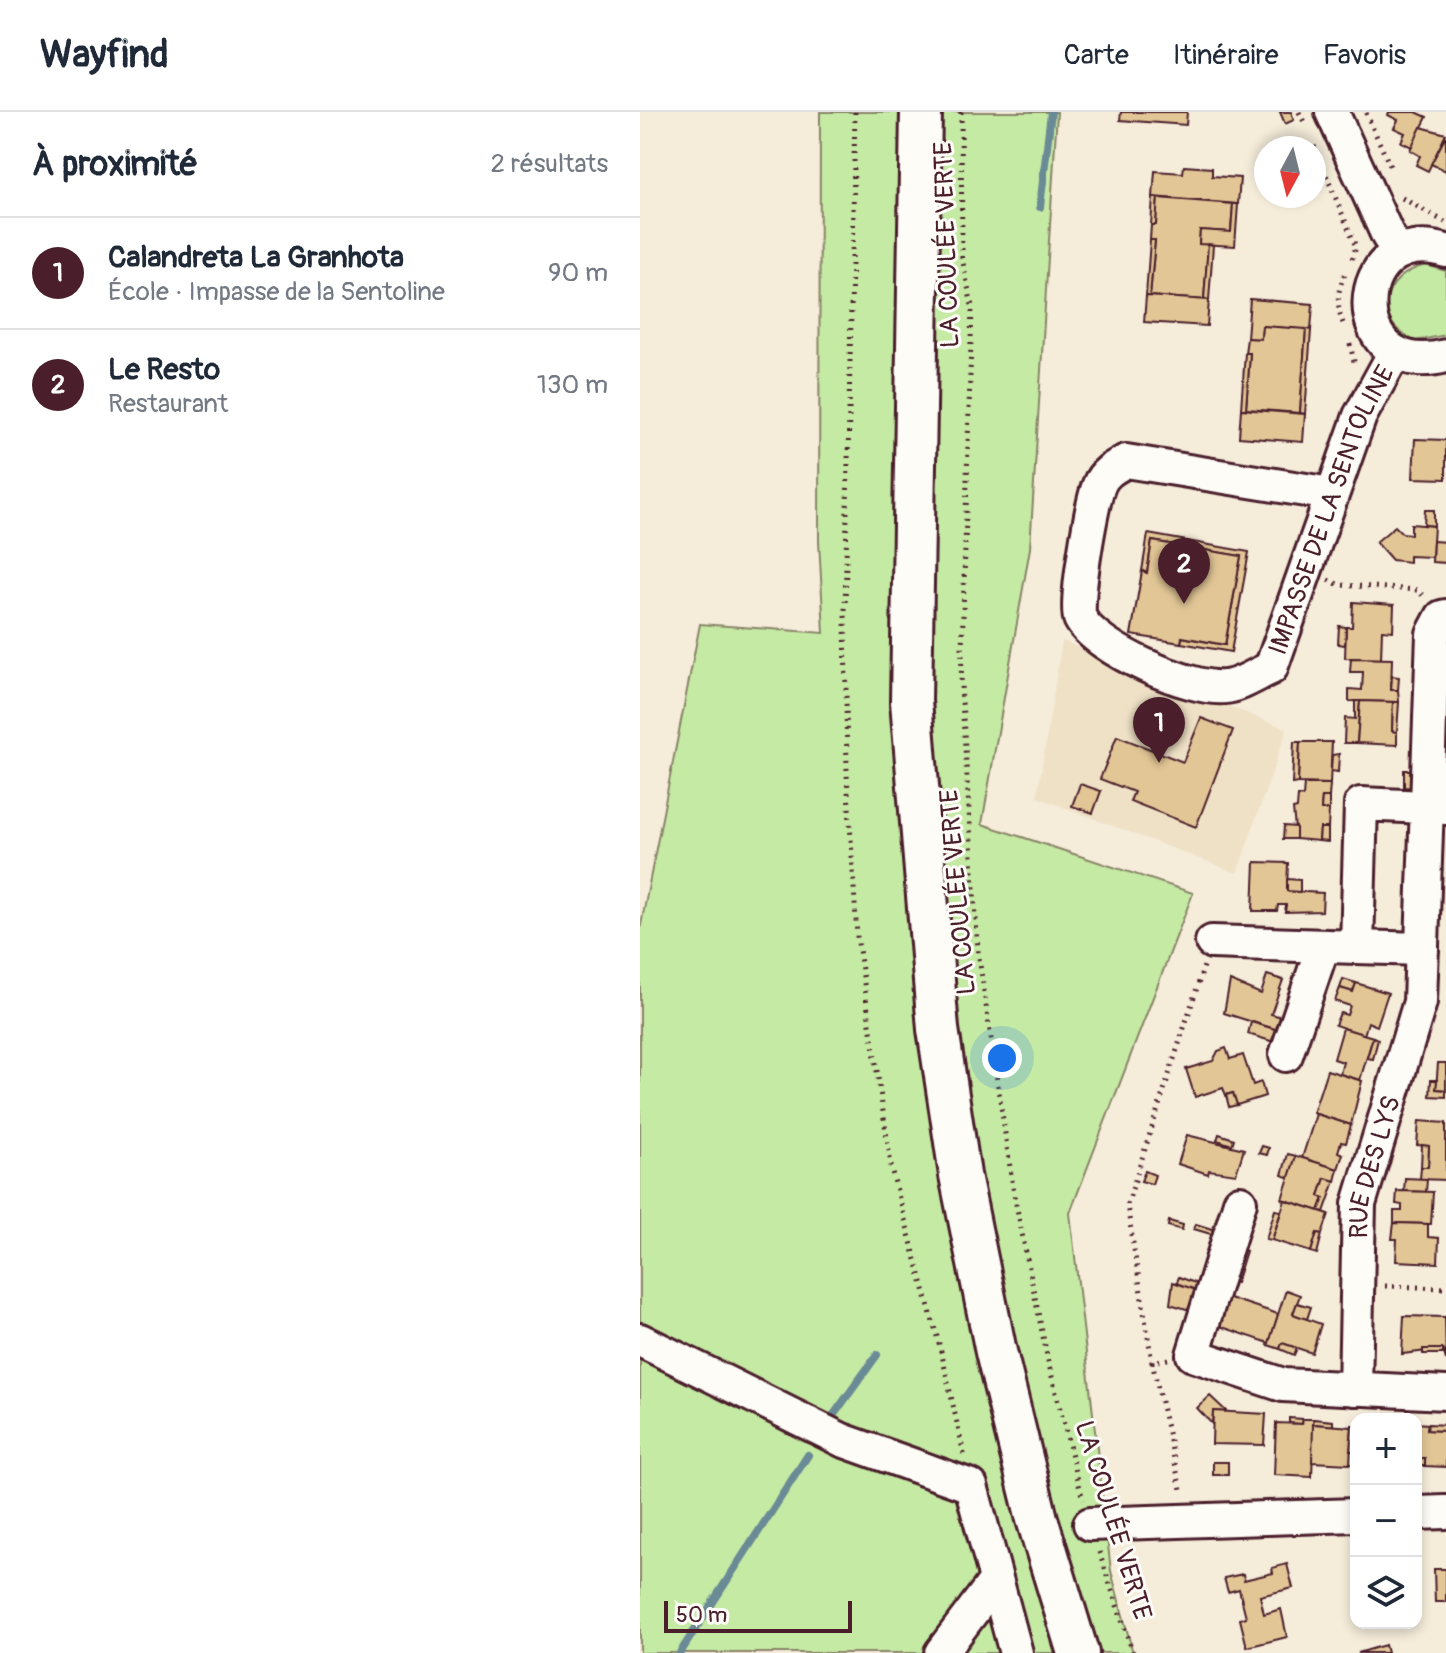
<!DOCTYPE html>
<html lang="fr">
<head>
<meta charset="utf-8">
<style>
  :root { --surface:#fff; --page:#f2f2f3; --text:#1f2937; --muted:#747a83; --line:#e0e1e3; --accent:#4a1f2b }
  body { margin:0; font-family:Pangolin,sans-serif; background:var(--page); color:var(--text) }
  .controls { position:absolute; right:24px; bottom:24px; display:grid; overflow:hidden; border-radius:16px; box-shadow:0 4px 12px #0003 }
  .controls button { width:72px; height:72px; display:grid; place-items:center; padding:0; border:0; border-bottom:2px solid var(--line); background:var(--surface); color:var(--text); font:40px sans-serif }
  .compass { position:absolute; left:614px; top:24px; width:72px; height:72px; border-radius:50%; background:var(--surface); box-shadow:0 4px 12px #0003; rotate:187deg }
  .scale { position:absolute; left:24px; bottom:20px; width:188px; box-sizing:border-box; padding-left:8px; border:4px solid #4a1f2b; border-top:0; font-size:22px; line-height:28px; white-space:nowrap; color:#4a1f2b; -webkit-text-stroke:6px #fdfcf7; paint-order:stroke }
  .you { position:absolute; left:362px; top:946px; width:28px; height:28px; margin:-20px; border:6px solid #fff; border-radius:50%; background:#1a73e8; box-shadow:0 0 0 12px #1a73e833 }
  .badge { display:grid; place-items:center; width:52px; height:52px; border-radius:50%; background:var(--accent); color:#fff; font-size:26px; font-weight:700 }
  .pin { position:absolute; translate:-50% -66px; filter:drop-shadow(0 2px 4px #0008) }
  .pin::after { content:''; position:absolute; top:42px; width:28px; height:24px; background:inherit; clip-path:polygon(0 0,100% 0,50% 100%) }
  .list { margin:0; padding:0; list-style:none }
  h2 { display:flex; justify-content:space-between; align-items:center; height:104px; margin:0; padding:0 32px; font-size:34px }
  h2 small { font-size:26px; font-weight:400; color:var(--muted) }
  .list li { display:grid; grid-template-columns:52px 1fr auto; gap:24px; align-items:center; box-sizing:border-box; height:112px; padding:0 32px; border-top:2px solid var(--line) }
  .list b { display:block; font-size:30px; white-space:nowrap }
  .list p { margin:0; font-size:26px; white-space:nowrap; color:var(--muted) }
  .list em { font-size:26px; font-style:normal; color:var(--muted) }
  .icon { flex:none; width:44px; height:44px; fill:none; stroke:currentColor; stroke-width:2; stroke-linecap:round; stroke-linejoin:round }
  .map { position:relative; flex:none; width:806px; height:1541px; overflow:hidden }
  header { display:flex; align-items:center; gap:48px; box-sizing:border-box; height:112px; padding:0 40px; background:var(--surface); border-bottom:2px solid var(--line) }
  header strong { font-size:38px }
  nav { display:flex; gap:44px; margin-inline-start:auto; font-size:28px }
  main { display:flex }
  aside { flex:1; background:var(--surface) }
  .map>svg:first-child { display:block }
  .built { fill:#efe1c6 }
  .green { fill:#c5eaa4; stroke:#888468; stroke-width:2 }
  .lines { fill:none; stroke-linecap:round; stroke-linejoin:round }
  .stream { stroke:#6b8a96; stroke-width:8 }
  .building { fill:#e2c696; stroke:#4a1f2b; stroke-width:2 }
  .minor-casing { stroke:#4a1f2b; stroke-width:38 }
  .major-casing { stroke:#4a1f2b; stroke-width:46 }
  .path { stroke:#4a1f2b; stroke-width:5; stroke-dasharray:2 6; stroke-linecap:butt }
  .minor { stroke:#fdfcf7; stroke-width:32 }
  .major { stroke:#fdfcf7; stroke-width:40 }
  .labels { text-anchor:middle; stroke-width:6; stroke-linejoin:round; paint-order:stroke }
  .street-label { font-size:26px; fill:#4a1f2b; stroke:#fdfcf7 }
</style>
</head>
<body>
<header>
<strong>Wayfind</strong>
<nav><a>Carte</a><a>Itinéraire</a><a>Favoris</a></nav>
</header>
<main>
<aside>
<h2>À proximité<small>2 résultats</small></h2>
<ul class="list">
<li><span class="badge">1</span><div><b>Calandreta La Granhota</b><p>École · Impasse de la Sentoline</p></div><em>90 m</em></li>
<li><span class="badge">2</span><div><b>Le Resto</b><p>Restaurant</p></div><em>130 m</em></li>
</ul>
</aside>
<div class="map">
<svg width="806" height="1541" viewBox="0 0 806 1541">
  <rect width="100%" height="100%" fill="#f5ecda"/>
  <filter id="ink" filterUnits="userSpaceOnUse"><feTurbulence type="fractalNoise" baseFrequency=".0125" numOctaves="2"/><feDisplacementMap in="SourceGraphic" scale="16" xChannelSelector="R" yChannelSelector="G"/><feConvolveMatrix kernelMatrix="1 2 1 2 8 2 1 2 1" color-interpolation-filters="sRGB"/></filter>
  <g filter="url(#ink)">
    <!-- built -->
    <path class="built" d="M422 529 647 617 597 761 397 685Z"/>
    <!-- green -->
    <g class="green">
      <path d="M180 0H417L390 436 342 712 553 781 430 1101 471 1459 493 1541H0V818L60 512 184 521 179 429Z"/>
      <path d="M786 153 806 159V223L775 229C730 209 742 163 786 153Z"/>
    </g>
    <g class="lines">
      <!-- stream -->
      <g class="stream">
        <path d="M400 95 411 0"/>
        <path d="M190 1308 237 1243"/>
        <path d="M40 1541 168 1343"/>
      </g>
    </g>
    <!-- building -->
    <g class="building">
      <path d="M481 0H547L546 13 480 8Z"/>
      <path d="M640 0H651L654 8 645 12Z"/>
      <path d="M749 0H776L787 5 772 35 761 30 765 21 754 16 758 8 748 3Z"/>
      <path d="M781 15 806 22 788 59 776 53 780 44 770 38Z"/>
      <path d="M806 24V59L791 52Z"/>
      <path d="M544 54 572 56V64L600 66 598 92 513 85 515 59 543 61Z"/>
      <path d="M513 85 518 86 516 113H511Z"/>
      <path d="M518 86 593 92 591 120 560 118 559 132H568L564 188 510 184 515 128H510L511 113H516Z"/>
      <path d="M593 92H598L595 134 559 132 560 118 591 120Z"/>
      <path d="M510 128H515L510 184H506Z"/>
      <path d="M568 132 573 133 569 188H564Z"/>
      <path d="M506 184 569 188 567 214 504 210Z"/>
      <path d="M610 187 673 192 671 218 622 214 621 227 607 226Z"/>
      <path d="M622 214 666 217 660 301 606 297 610 241H605L607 226 621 227Z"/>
      <path d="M666 217 671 218 665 302 660 301Z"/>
      <path d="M605 241H610L606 297H601Z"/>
      <path d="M601 297 665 302 663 330 599 325Z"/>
      <path d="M775 327 806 328V367L773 366Z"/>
      <path d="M785 398H794V414L784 413Z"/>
      <path d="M771 412 794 414 792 445 769 444V450L752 448 736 430 755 414 762 421 771 422Z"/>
      <path d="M508 422 609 440 591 540 541 531 542 525 585 533 601 444 512 429 507 461 502 459Z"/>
      <path d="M512 429 601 444 585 533 542 525 541 531 491 523 502 459 507 461Z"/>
      <path d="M793 429 806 430V458V451L792 450Z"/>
      <path d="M713 490 754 493 753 519 742 518 741 547 705 546 706 515H712Z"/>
      <path d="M699 514 706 515 705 533 698 532Z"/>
      <path d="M711 546 752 547 751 578H758L759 590 709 589V577L722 578 723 560H710Z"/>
      <path d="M752 564 759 565 758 578H751Z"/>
      <path d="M715 589H720L717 631H704L705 606 715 607Z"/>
      <path d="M720 589 753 590 752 619 757 620V633L717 631Z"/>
      <path d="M753 590H759L757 620 752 619Z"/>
      <path d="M561 606 593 618 556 715 490 689 494 680 460 667 477 624 543 650Z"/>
      <path d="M654 630H660L658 671 652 672Z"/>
      <path d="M660 630H692L690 672 658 671Z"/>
      <path d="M699 642 698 660 691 659 692 643Z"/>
      <path d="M764 658H774V676L764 675Z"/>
      <path d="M440 672 461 679 453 701 432 694Z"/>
      <path d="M664 672H690L689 685H682L681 698H689L688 716H680L679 729 656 727 653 697 657 696 658 684H663Z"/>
      <path d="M682 685H689V698H681Z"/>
      <path d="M644 714 656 715V727H643Z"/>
      <path d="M680 716H688V730L679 729Z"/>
      <path d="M615 750 648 751 647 779 683 781 682 799 645 800 646 793H638L637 799H613Z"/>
      <path d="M647 767 660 768V780L647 779Z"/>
      <path d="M627 863 643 868 631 902 642 905 638 918 584 901 590 869 621 882Z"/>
      <path d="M703 867 716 871 713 880 700 876Z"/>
      <path d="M716 871 748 881 737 914 728 910 724 923 695 913 700 901 707 903 710 894 695 889 700 876 713 880Z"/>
      <path d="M611 910 638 918 634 930 608 922Z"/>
      <path d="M703 916 733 925 720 968 700 962 703 950 694 947Z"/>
      <path d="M733 925 738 927 733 947 727 946Z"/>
      <path d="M586 936 590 947 603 943 613 973 621 970 625 984 597 993 593 981 586 983 583 976 555 985 546 957 573 949 578 939Z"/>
      <path d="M798 951H806V978L796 977Z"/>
      <path d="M687 958 722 969 711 1013 673 1001Z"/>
      <path d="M791 968H797L796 977 806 978V985L790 984Z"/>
      <path d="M593 981 597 993 589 995 586 983Z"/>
      <path d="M676 1002 711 1013 706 1031 701 1030 698 1040 703 1042 698 1057 662 1046Z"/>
      <path d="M779 1009 806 1011V1068L780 1067 781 1055H788L789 1034 777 1033Z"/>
      <path d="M579 1022 594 1027 592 1033 577 1028Z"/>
      <path d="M547 1023 604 1037 596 1062 569 1058 568 1062 538 1052Z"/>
      <path d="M782 1033 789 1034 788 1055H781Z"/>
      <path d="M622 1034 629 1036 627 1043 619 1041Z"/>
      <path d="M648 1042 656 1044 649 1066 642 1063Z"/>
      <path d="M656 1044 698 1057 695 1069 685 1066 679 1084 684 1086 679 1099 642 1087Z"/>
      <path d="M505 1059 515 1063 512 1072 501 1069Z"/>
      <path d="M685 1066 695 1069 684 1100 679 1099 684 1086 679 1084Z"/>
      <path d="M765 1066 787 1067 786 1080 764 1079Z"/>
      <path d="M757 1079 793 1080 791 1112 754 1111V1099H762V1093L756 1092Z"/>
      <path d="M645 1088 689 1102 682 1122 677 1121 671 1140 632 1128Z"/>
      <path d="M635 1098 641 1099 632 1128 626 1127Z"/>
      <path d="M529 1109 543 1113 542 1118 528 1114Z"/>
      <path d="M754 1111 788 1112V1125L799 1126 798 1151 756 1149 757 1127H752Z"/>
      <path d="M556 1112 575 1118 574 1123 554 1117Z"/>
      <path d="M677 1121 682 1122 677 1142 671 1140Z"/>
      <path d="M590 1134 606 1139 596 1171 580 1166Z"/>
      <path d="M539 1165 558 1172 556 1178 536 1172Z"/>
      <path d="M533 1170 556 1178 550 1198 530 1192Z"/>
      <path d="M646 1178 660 1183 653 1202 681 1212 672 1241 642 1231 640 1237 628 1233Z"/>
      <path d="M589 1186 638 1202 629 1231 579 1214Z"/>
      <path d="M657 1191 671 1195 667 1207 653 1202Z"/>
      <path d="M764 1204 805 1205 806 1248 803 1237 762 1242Z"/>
      <path d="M642 1231 657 1236 654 1243 640 1237Z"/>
      <rect x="783" y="1237" width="20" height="5"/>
      <path d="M570 1284 587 1300 573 1299 572 1312 557 1296Z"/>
      <path d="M573 1299 626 1302 624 1333 572 1332Z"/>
      <path d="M649 1306 663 1307 662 1312 649 1311Z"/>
      <path d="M663 1307H674L672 1365 634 1363 636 1311 662 1312Z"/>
      <path d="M674 1307 693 1309V1314L673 1312Z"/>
      <path d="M776 1311 788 1312 787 1318 806 1319V1355L785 1354V1346H776Z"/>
      <path d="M673 1312 712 1315 710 1352 672 1350Z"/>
      <path d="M788 1312 806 1313V1319L787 1318Z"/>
      <path d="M712 1313H716V1339H710Z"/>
      <rect x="776" y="1346" width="9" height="8"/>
      <rect x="573" y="1350" width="15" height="13"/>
      <path d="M647 1452 653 1476 620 1484 624 1502 641 1497 647 1525 607 1535 600 1507 606 1505 599 1477 588 1480 584 1466 603 1462 604 1468 633 1461 632 1456Z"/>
      <path d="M794 1457H806V1490H795Z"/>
      <path d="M745 1533 747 1541H718Z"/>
    </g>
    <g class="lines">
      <defs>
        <g id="minor">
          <path d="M692 0 748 124 759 140"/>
          <path d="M806 139C707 109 701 271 806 244"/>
          <path id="s1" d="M691 382 486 349C475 355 464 360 459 373 452 388 434 494 440 506 455 537 552 579 585 575 600 574 617 562 631 556L720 304 755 240"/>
          <path d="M572 830 717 835"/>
          <path d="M782 837 717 835 721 692 806 696"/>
          <path d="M646 943 683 834"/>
          <path d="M600 1090 553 1243 643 1273 806 1281"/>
          <path d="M0 1228 202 1328 331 1374 376 1541"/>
          <path id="s2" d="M715 1277 719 1092 780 890 793 522 802 505 806 504"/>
          <path d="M776 1401 806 1400"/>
          <path d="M450 1412 716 1403"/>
          <path d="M301 1541 356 1468"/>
        </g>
        <path id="major" d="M281 0 271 589 298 917 320 1063 356 1240 397 1407 438 1541"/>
      </defs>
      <!-- minor casing -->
      <use href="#minor" class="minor-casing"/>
      <!-- major casing -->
      <use href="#major" class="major-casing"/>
      <!-- path -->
      <g class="path">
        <path d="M215 0 205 499 207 662 217 824 252 1060 302 1243 324 1343"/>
        <path d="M321 0 322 146 332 194 321 573 338 839 374 1082 408 1249 443 1388"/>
        <path d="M659 0 664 10"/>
        <path d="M726 1 750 54"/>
        <path d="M674 34 716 135 712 147"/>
        <path d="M762 86 805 110"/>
        <path d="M703 211C696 193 697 177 706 160"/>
        <path d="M710 232 715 254"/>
        <path d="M688 468 700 473 778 478 785 486"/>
        <path d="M745 1174 806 1176"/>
        <path d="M528 1247 512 1250 487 1093 564 854"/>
        <path d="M512 1250 542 1382"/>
        <path d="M459 1440 493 1541"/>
      </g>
      <!-- minor -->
      <use href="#minor" class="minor"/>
      <!-- major -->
      <use href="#major" class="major"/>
    </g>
  </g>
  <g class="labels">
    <!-- street labels -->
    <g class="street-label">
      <text transform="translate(306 133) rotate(-92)" y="9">LA COULÉE VERTE</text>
      <text dy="9" stroke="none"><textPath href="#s1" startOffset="764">IMPASSE DE LA SENTOLINE</textPath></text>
      <text transform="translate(317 780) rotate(-95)" y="9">LA COULÉE VERTE</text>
      <text dy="9" stroke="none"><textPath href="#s2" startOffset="224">RUE DES LYS</textPath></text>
      <text transform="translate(474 1408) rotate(73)" y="9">LA COULÉE VERTE</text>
    </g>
  </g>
</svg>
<div class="controls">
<button>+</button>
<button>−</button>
<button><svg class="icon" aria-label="layers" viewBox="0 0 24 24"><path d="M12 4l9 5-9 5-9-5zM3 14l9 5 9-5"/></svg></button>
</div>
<svg class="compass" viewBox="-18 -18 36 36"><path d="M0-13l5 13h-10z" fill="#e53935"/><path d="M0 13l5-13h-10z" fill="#747a83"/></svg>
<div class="scale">50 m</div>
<div class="you"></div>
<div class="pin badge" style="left:519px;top:651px">1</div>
<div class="pin badge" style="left:544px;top:492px">2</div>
</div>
</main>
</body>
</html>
